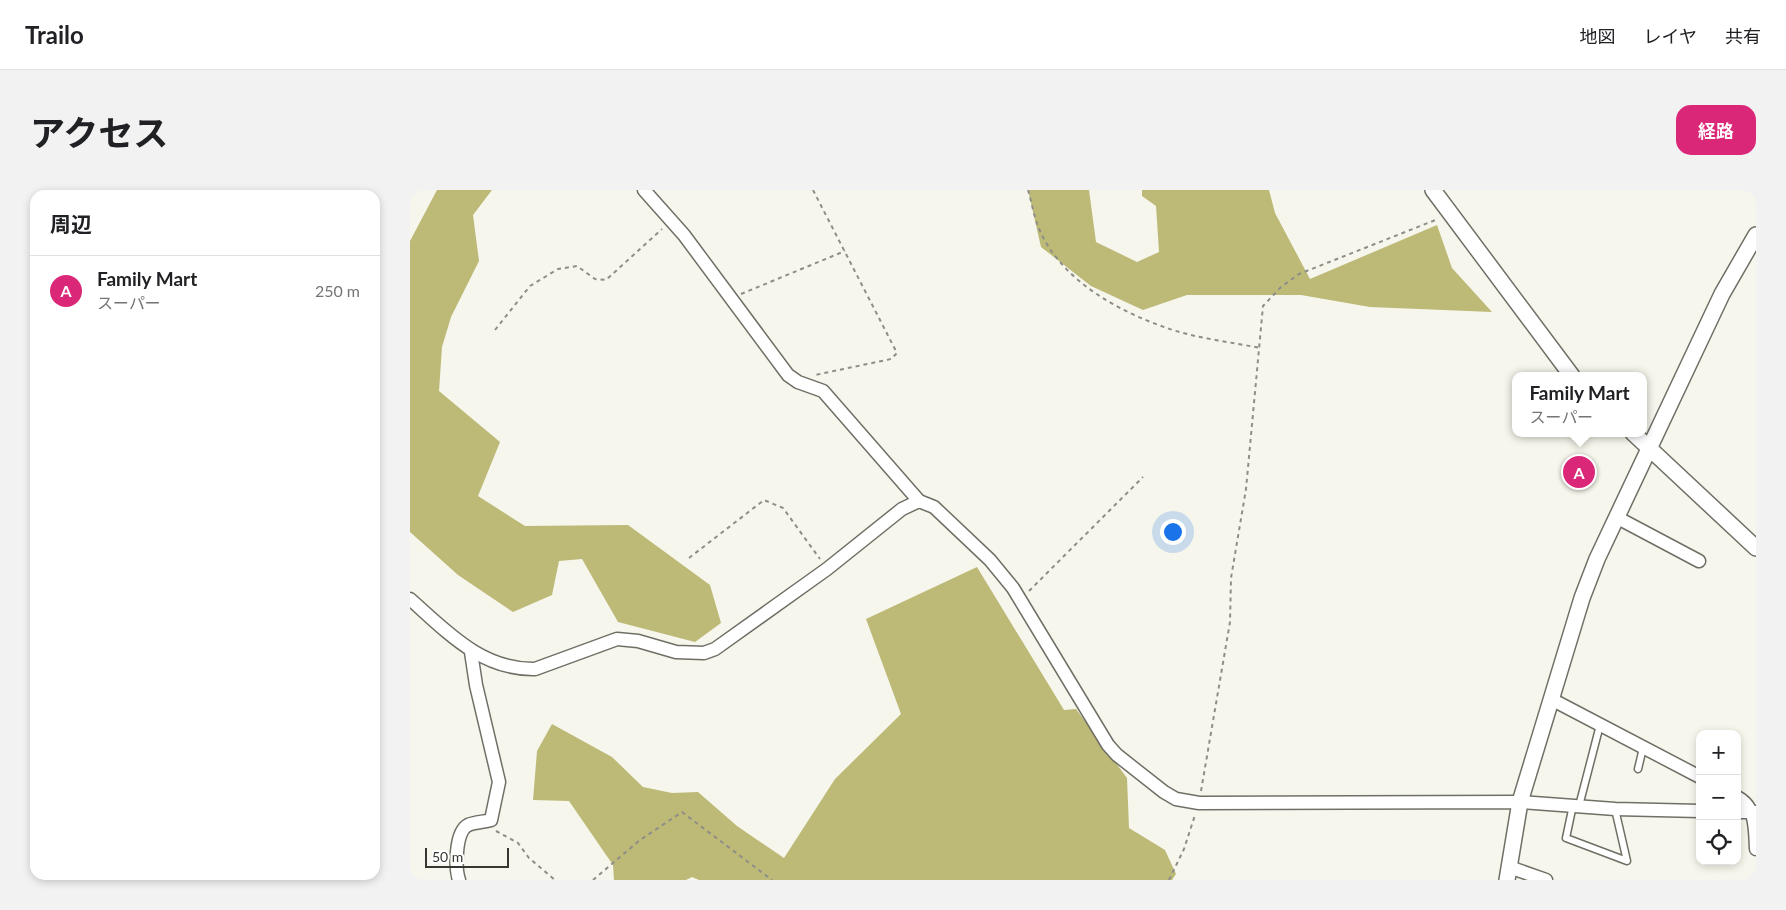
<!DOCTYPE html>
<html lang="ja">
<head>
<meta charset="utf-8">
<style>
  :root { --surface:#fff; --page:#f2f2f2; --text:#202124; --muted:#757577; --line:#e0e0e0; --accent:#db2777 }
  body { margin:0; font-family:Lato,"Noto Sans JP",sans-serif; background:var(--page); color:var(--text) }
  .controls { position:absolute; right:15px; bottom:15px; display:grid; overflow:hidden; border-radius:10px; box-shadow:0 2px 8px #0003 }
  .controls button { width:45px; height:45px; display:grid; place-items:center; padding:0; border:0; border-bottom:1px solid var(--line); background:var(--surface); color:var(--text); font:25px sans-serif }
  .scale { position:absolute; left:15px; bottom:12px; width:84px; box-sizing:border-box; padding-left:5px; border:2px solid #363632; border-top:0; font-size:14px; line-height:18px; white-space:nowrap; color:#363632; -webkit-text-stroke:4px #fffffe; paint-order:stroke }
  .you { position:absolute; left:762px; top:341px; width:18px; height:18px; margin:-12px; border:4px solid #fff; border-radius:50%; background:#1a73e8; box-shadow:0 0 0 8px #1a73e833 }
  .badge { display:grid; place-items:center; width:32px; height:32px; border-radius:50%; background:var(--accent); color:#fff; font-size:16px; font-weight:700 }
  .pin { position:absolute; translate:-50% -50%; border:2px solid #fff; box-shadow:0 1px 5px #0006 }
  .popup { position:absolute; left:1102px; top:182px; width:135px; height:65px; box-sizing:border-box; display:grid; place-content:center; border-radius:10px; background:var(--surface); filter:drop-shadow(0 1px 4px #0005); font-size:16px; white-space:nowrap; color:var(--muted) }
  .popup b { font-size:19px; color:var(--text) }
  .popup::after { content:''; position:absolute; left:50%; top:100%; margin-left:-10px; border:10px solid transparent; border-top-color:var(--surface) }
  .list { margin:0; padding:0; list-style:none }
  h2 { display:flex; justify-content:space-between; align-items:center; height:65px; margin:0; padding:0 20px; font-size:21px }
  h2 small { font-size:16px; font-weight:400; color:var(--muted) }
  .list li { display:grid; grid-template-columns:32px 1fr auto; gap:15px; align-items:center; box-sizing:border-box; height:70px; padding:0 20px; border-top:1px solid var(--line) }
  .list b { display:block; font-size:19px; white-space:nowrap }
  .list p { margin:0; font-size:16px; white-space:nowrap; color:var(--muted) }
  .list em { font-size:16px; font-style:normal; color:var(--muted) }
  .icon { flex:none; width:28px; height:28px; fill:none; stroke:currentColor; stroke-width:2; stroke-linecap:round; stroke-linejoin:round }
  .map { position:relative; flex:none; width:1346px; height:690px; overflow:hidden; border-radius:15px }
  header { display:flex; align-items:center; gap:30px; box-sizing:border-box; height:70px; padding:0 25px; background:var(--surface); border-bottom:1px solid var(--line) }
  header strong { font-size:24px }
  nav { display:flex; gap:28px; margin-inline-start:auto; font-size:18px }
  .intro { display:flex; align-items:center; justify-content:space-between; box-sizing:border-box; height:120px; padding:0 30px }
  h1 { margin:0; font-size:35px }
  .button { padding:12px 22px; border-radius:15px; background:var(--accent); color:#fff; font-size:18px; font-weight:700 }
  main { display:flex; gap:30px; padding:0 30px }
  aside { flex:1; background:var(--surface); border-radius:15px; box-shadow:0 2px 8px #0003 }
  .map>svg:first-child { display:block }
  .forest { fill:#bdb977 }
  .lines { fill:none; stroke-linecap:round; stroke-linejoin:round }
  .service-casing { stroke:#706f66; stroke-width:9 }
  .minor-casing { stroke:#706f66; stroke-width:15 }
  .tertiary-casing { stroke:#706f66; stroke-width:18 }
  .path { stroke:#8e8e88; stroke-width:2; stroke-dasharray:4 4; stroke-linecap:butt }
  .service { stroke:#fff; stroke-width:6 }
  .minor { stroke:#fff; stroke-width:12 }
  .tertiary { stroke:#fff; stroke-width:15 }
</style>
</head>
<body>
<header>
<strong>Trailo</strong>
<nav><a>地図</a><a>レイヤ</a><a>共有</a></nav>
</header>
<div class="intro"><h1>アクセス</h1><a class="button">経路</a></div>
<main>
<aside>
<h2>周辺<small></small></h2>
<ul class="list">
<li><span class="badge">A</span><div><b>Family Mart</b><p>スーパー</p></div><em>250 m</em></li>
</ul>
</aside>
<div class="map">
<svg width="1346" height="690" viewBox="0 0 1346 690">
  <rect width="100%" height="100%" fill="#f6f6ec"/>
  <!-- forest -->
  <g class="forest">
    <path d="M27 0H82L63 25 69 71 41 127 32 157 29 201 90 252 68 306 115 336 218 335 300 395 311 433 285 452 208 432 172 369 149 371 142 405 103 422 48 385 0 342V51Z"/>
    <path d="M618 0H679L686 52 727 72 749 62 746 16 732 6V0H859L865 23 900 89 1027 35 1042 78 1082 122 960 117 891 105H777L733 120 681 96 631 57Z"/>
    <path d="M567 377 654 520 666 519 717 588 719 638 755 660 766 684 762 690H289L282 687 276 690H204L203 675 159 611 123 610 127 561 142 534 202 567 233 597 262 603 288 602 327 636 374 668 425 589 491 524 456 429Z"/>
  </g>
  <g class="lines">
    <defs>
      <g id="service">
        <path d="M1228 579 1233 558"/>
        <path d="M1163 615 1156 648 1217 671 1205 619"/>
        <path d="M1169 616 1190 535"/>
      </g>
      <g id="minor">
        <path d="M234 0 274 45 378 185 388 192 413 201 509 311"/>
        <path d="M1206 327 1289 371"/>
        <path d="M0 409C37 442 72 480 125 479L207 449 228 451 266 462 294 463 305 459 417 379 492 319 509 311 524 317 580 370 603 398 698 555 707 565 754 602 766 609 789 613 1110 612 1205 619 1290 621"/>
        <path d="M1141 509 1290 587"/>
        <path d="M1327 607C1346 617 1345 637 1346 659"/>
        <path d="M1327 622H1346"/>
        <path d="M1099 677 1136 690"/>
        <path d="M49 690C45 678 45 642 58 635 65 632 74 632 81 630L89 592 66 495 61 462"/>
      </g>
      <g id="tertiary">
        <path d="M1023 0 1162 186"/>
        <path d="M1223 243 1346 358"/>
        <path d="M1097 690 1110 612 1172 408 1187 369 1312 104 1346 45"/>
      </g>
    </defs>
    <!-- service casing -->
    <use href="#service" class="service-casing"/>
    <!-- minor casing -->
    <use href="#minor" class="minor-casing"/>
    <!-- tertiary casing -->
    <use href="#tertiary" class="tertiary-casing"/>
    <!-- path -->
    <g class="path">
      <path d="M403 0 487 163 481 169 405 185"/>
      <path d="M618 0C622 13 624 28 630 41 652 90 707 121 757 138 784 148 821 152 850 158"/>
      <path d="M331 104 435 61"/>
      <path d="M85 140 120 96 148 79 167 76 185 89 196 90 252 39"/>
      <path d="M279 368 354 310 373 318 410 369"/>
      <path d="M619 401 733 287"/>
      <path d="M791 601 820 432 821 388 836 299 853 116 871 97 889 84 1028 29"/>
      <path d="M86 641 108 653 119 668 145 690"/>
      <path d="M183 690 230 650 272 622 362 690"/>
      <path d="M759 690 774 659 785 625"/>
    </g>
    <!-- service -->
    <use href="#service" class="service"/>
    <!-- minor -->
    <use href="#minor" class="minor"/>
    <!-- tertiary -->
    <use href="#tertiary" class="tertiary"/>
  </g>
</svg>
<div class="controls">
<button>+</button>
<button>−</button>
<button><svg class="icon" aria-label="locate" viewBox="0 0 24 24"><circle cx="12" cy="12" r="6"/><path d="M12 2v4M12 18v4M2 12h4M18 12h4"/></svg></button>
</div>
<div class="scale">50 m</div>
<div class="you"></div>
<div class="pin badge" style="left:1169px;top:282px">A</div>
<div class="popup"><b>Family Mart</b>スーパー</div>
</div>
</main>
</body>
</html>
